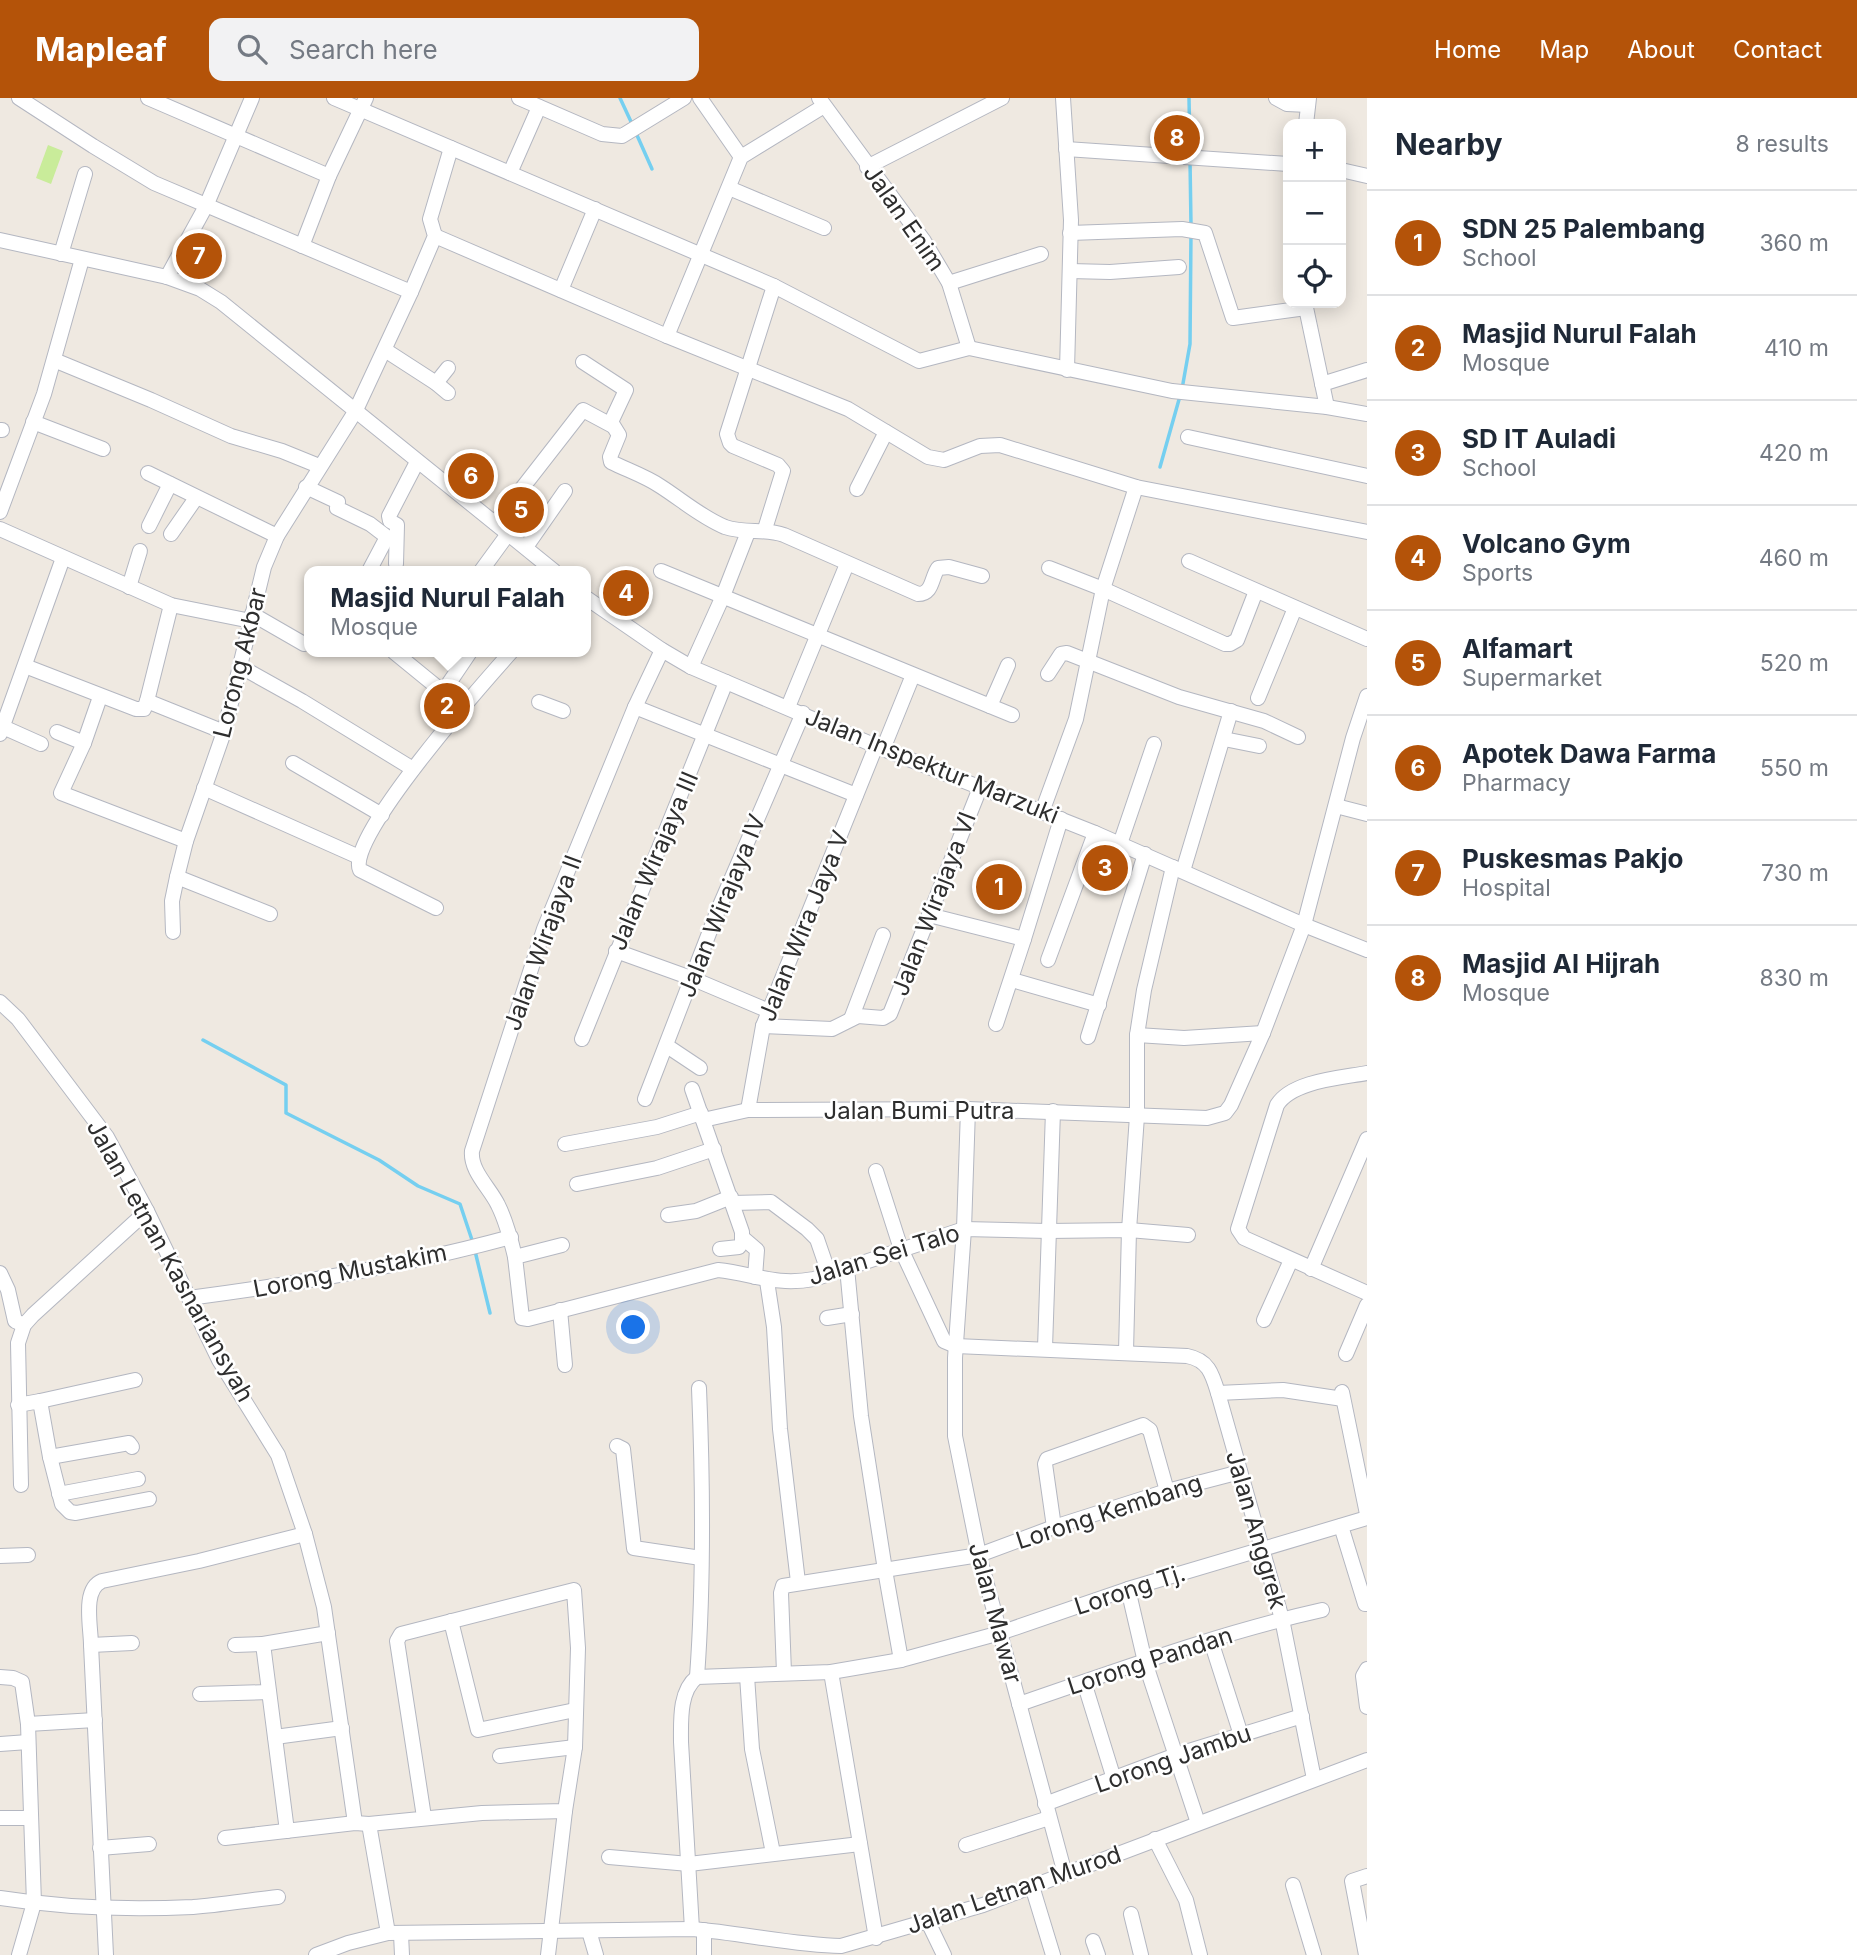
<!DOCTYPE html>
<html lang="en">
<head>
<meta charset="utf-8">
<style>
  :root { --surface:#fff; --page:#f2f2f3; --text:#1f2937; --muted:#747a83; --line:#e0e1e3; --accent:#b45309 }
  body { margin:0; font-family:Inter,sans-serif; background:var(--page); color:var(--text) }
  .controls { position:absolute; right:21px; top:21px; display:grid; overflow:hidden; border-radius:14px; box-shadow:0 4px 18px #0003 }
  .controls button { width:63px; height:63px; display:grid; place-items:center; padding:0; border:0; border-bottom:2px solid var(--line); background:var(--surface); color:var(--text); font:35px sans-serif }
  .you { position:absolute; left:634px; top:1230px; width:24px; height:24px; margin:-18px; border:5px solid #fff; border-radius:50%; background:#1a73e8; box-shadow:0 0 0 10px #1a73e833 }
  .badge { display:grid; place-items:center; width:46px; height:46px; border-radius:50%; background:var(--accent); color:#fff; font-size:23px; font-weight:700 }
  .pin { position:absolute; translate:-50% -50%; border:4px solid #fff; box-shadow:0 2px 7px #0006 }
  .popup { position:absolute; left:304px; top:468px; width:287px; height:91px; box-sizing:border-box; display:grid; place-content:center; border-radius:14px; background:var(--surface); filter:drop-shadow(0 2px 5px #0005); font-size:23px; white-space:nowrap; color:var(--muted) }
  .popup b { font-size:26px; color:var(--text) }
  .popup::after { content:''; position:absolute; left:50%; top:100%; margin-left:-14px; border:14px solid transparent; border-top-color:var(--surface) }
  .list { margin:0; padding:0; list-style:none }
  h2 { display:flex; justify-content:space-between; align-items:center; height:91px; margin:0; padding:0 28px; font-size:30px }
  h2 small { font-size:23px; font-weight:400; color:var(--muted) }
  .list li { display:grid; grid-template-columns:46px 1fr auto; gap:21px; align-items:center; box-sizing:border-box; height:105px; padding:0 28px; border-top:2px solid var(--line) }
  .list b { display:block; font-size:26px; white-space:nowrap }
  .list p { margin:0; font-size:23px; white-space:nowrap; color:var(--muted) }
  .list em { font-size:23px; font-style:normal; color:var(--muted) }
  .icon { flex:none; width:38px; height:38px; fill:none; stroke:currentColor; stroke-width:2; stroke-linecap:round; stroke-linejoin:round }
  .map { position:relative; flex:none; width:1367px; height:1857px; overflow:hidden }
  header { display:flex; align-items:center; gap:42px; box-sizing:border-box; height:98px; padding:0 35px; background:var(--accent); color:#fff }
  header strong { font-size:33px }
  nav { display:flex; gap:38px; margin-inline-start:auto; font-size:24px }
  .search { width:490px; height:63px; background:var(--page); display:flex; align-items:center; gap:18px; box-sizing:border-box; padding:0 24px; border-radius:14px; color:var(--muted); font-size:26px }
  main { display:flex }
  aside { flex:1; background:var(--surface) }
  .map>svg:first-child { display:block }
  .pitch { fill:#c9ec9a }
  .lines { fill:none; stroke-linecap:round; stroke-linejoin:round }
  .stream { stroke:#75cff0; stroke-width:3.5 }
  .minor-casing { stroke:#b4b7c1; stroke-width:16 }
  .minor { stroke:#fff; stroke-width:14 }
  .labels { text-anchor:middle; stroke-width:5; stroke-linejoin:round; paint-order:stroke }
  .street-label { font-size:24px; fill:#2e2e2e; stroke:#fff }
</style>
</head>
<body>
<header>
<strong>Mapleaf</strong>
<div class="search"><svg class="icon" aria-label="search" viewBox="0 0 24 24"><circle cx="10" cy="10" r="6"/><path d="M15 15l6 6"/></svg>Search here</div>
<nav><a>Home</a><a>Map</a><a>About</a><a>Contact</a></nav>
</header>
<main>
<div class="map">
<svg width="1367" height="1857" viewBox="0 0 1367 1857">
  <rect width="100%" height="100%" fill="#efe9e1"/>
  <!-- pitch -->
  <path class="pitch" d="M48 47 63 53 51 86 36 80Z"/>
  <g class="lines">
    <!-- stream -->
    <g class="stream">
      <path d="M620 0 633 28"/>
      <path d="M1189 0 1190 54"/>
      <path d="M636 35 652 71"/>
      <path d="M1190 62 1191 127"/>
      <path d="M1182 291 1190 246 1191 135"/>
      <path d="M1160 369 1180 298"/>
      <path d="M203 942 286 987V1015L379 1062 418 1088 460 1106 473 1145"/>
      <path d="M475 1153 490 1215"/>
    </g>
    <defs>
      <g id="minor">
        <path d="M19 0 93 48 154 85 411 194"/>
        <path d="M148 0 329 78"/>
        <path d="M334 0 774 188 919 263 969 250 1172 293 1327 309 1367 316"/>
        <path d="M519 0 602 36 622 38 684 0"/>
        <path d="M700 0 741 59"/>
        <path d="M819 0 924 143 949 185 969 250"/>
        <path d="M1063 0 1071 122 1067 272"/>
        <path d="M1276 0 1287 6 1308 7"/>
        <path d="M1306 26 1309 0"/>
        <path d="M1066 51 1288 66"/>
        <path d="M867 69 1002 0"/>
        <path d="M1341 72 1367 78"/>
        <path d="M510 75 539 9"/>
        <path d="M729 90 824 130"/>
        <path d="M1070 135 1182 131 1205 135 1233 220 1306 210"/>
        <path d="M435 138 667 238 848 311 928 359 944 362 980 348 1000 347 1136 389 1367 434"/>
        <path d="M0 142 167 179 200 191 221 204 554 473"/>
        <path d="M302 148 329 78 366 0"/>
        <path d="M61 156 85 76"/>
        <path d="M1070 173 1110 174 1179 169"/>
        <path d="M167 179 206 108 252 0"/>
        <path d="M949 185 1041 156"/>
        <path d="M561 192 595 111"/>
        <path d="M1305 205 1327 309"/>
        <path d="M667 238 741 59 824 8"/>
        <path d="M385 252 436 285 448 295"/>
        <path d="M54 262 151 302 231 338 282 353 319 368"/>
        <path d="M583 264 626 292 611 324 619 337 610 359 611 364C627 372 645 378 660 388 682 402 701 419 725 429 746 436 764 430 784 437L918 496C933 496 931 480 938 470L949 469 982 478"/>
        <path d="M436 285 448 270"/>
        <path d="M1322 286 1367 272"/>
        <path d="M33 324 103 351"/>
        <path d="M0 332H2"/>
        <path d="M1188 339 1367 378"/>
        <path d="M148 375 277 438"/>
        <path d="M306 389 338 404 337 410 370 426 387 439 369 473"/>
        <path d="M857 391 886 334"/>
        <path d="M0 414 44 296 82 161"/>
        <path d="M495 425 583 312 611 327"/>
        <path d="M149 428 170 386"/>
        <path d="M0 431 171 507 251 523"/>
        <path d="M765 431 783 373 778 367 733 348 730 345 727 336 774 188"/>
        <path d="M171 436 196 400"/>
        <path d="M526 449 565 393"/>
        <path d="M1189 463 1367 541"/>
        <path d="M396 466 397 427 390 423 389 418 417 364"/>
        <path d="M1049 470 1103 491 1225 546H1230L1237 542 1256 493"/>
        <path d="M481 473 508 436"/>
        <path d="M661 473 990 608 1008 567"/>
        <path d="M129 489 140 453"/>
        <path d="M585 499 662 552 691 569 883 651 1095 735 1304 827 1367 852"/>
        <path d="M252 516 304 546"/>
        <path d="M394 554 443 594 470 554"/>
        <path d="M25 568 136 611H144L147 603 224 634"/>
        <path d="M241 569 302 603 413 671"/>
        <path d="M691 569 723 498 748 434"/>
        <path d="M1048 576 1061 556 1067 555 1179 599 1264 623 1298 639"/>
        <path d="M100 599 84 645 61 695 186 743"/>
        <path d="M1258 600 1295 510"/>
        <path d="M147 603 171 507"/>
        <path d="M539 604 563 613"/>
        <path d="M990 608 1012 617"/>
        <path d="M635 609 856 697"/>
        <path d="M788 609 847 466"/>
        <path d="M3 629 41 646"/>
        <path d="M57 634 84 645"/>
        <path d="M0 636 63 460"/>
        <path d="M1224 641 1259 648"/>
        <path d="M883 651 913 577"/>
        <path d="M293 665 382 717"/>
        <path d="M204 690 359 759"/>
        <path d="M1336 708 1367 716"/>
        <path d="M1042 714 1076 621 1103 491 1136 389"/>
        <path d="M1120 746 1154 646"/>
        <path d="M1183 773 1231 613"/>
        <path d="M177 779 270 816"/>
        <path d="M436 810 360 772C344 742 486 582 511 554"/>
        <path d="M929 817 1024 841 1061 721"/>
        <path d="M173 834 172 803 177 779 186 743 224 634 264 469 277 438 355 314 411 194 435 138 430 121 451 50"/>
        <path d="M616 853 691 880 769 913"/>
        <path d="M1048 862 1095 735"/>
        <path d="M1012 882 1099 907"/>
        <path d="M0 904 18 921 107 1039 147 1113 219 1262 278 1357 305 1436 324 1509 355 1725"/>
        <path d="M851 921 883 837"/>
        <path d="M996 926 1024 841"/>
        <path d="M763 928 832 931 858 918 883 920 890 916 980 690"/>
        <path d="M1137 937 1184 940 1263 935"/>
        <path d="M1088 939 1145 756"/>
        <path d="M582 941 726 584"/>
        <path d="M667 948 700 970"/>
        <path d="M1367 975C1340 980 1292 983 1277 1007L1238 1131 1244 1140 1367 1195"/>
        <path d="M692 991 742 1134V1144L739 1149 720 1151"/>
        <path d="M645 1001 718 812 803 615"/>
        <path d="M968 1011 964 1131 955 1260V1338L979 1457 1065 1776"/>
        <path d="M748 1012 763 928 876 648"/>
        <path d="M703 1022 748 1012 968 1011 1207 1020 1225 1015 1231 1007 1263 935 1304 827 1353 640 1367 598"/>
        <path d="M565 1046 657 1029 701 1015"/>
        <path d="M876 1073 901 1151 944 1243 956 1248 1187 1258C1208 1262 1212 1275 1218 1295L1282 1521 1314 1681"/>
        <path d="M577 1086 657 1070 714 1051"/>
        <path d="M732 1105 771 1104 807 1131 817 1141 829 1176"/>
        <path d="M668 1117 696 1113 731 1099"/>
        <path d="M743 1140 757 1152 755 1179"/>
        <path d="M562 1147 515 1159 522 1220 528 1221 718 1172C754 1176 776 1188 814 1181L964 1131 1048 1133 1129 1132 1188 1137"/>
        <path d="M515 1159C511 1142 506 1123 498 1107 490 1090 470 1073 472 1053L544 831 635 609 662 552"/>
        <path d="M847 1170 861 1318 885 1472 901 1562"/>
        <path d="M1311 1171 1367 1041"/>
        <path d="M0 1175 8 1192 15 1223 24 1227"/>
        <path d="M767 1183 774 1229 780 1331 798 1484"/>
        <path d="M189 1200C297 1186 405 1168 511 1139"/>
        <path d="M560 1212 565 1267"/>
        <path d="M827 1220 852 1216"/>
        <path d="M1264 1222 1291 1162"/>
        <path d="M1045 1250 1053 1013"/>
        <path d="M1126 1254 1129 1132 1137 1018V937L1144 892 1173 769"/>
        <path d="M1346 1256 1367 1207"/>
        <path d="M1342 1294 1367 1416"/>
        <path d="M1218 1295 1283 1292 1343 1301"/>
        <path d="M40 1303 135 1282"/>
        <path d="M18 1307 40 1303 50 1359 62 1406 70 1414 76 1415 149 1401"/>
        <path d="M617 1348 623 1351 634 1450 701 1460"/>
        <path d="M50 1359 129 1345 132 1349"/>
        <path d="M21 1387 18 1245 24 1227 33 1217 147 1113"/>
        <path d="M59 1396 138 1381"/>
        <path d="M1341 1428 1365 1506H1367"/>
        <path d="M1054 1429 1045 1366 1047 1361 1143 1327 1150 1332 1167 1393"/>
        <path d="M0 1458 28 1457"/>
        <path d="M1128 1491 1145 1564 1198 1725"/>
        <path d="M451 1523 478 1632 575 1612"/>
        <path d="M1211 1543 1241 1637"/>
        <path d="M91 1547 132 1545"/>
        <path d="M235 1547 263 1546"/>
        <path d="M1367 1571 1363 1578 1367 1609"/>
        <path d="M831 1574 876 1840"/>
        <path d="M784 1575 781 1495 783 1488 979 1457 1054 1429 1167 1393 1240 1374"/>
        <path d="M747 1578 752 1651 773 1755"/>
        <path d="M0 1579 13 1580 22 1584 28 1626 34 1805 19 1857"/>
        <path d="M697 1579C704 1483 703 1386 699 1290"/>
        <path d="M1084 1584 1114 1681"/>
        <path d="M200 1596 269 1594"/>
        <path d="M1019 1606C1119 1572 1219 1535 1322 1512"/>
        <path d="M28 1626 95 1622"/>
        <path d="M275 1639 342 1630"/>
        <path d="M0 1646 28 1644"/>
        <path d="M500 1658 575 1649"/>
        <path d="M1045 1706 1176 1657 1302 1618"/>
        <path d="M0 1720H30"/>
        <path d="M369 1726 388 1835"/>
        <path d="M287 1733 263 1546 328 1535"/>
        <path d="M225 1740 355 1725 369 1726 482 1715 565 1713 575 1649 578 1550 574 1492 401 1536 397 1543 424 1719"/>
        <path d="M1155 1741 1186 1802 1200 1857"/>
        <path d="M966 1747 1049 1720"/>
        <path d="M100 1750 149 1746"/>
        <path d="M609 1759 689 1766 860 1746"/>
        <path d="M1293 1787 1314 1857"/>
        <path d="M1032 1788 1053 1857"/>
        <path d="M0 1800C63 1810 129 1812 193 1809 221 1807 249 1802 278 1799"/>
        <path d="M1131 1816 1141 1857"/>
        <path d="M928 1824 944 1857"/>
        <path d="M692 1831 681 1644C681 1623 679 1593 697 1579L831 1574 901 1562 1000 1535 1128 1491 1367 1420"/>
        <path d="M704 1832V1857"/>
        <path d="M589 1833 596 1857"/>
        <path d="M401 1836 402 1857"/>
        <path d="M1093 1843 1098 1857"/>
        <path d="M106 1857 91 1547C91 1529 82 1491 102 1483L199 1463 305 1436"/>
        <path d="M316 1857 348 1845 388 1835 692 1831C742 1835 792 1847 841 1848L983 1807 1367 1662"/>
        <path d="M548 1857 565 1713"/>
        <path d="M1366 1857 1352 1783 1367 1778"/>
      </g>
    </defs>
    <!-- minor casing -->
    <use href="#minor" class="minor-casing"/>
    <!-- minor -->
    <use href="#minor" class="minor"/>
  </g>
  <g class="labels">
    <!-- street labels -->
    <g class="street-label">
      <text transform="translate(904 120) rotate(55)" y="8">Jalan Enim</text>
      <text transform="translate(240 565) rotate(-76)" y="8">Lorong Akbar</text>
      <text transform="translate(932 668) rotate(22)" y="8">Jalan Inspektur Marzuki</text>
      <text transform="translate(654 763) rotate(-67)" y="8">Jalan Wirajaya III</text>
      <text transform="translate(934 806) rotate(-69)" y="8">Jalan Wirajaya VI</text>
      <text transform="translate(722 808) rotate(-68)" y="8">Jalan Wirajaya IV</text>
      <text transform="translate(804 828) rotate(-68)" y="8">Jalan Wira Jaya V</text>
      <text transform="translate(543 845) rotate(-70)" y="8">Jalan Wirajaya II</text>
      <text x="919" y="1021">Jalan Bumi Putra</text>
      <text transform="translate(884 1157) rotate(-17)" y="8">Jalan Sei Talo</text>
      <text transform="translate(170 1163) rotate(61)" y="8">Jalan Letnan Kasnariansyah</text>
      <text transform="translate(350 1173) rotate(-11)" y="8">Lorong Mustakim</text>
      <text transform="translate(1109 1414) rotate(-18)" y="8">Lorong Kembang</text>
      <text transform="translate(1256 1432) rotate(74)" y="8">Jalan Anggrek</text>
      <text transform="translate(1130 1492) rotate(-18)" y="8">Lorong Tj.</text>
      <text transform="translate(995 1515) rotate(75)" y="8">Jalan Mawar</text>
      <text transform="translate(1150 1563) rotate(-18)" y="8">Lorong Pandan</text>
      <text transform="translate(1173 1661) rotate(-19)" y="8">Lorong Jambu</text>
      <text transform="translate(1014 1792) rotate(-19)" y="8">Jalan Letnan Murod</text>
    </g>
  </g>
</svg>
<div class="controls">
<button>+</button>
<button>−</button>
<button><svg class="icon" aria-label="locate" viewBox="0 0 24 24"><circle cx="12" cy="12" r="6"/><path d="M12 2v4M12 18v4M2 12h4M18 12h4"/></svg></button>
</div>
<div class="you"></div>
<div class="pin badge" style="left:999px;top:789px">1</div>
<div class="pin badge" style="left:447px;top:608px">2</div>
<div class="popup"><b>Masjid Nurul Falah</b>Mosque</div>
<div class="pin badge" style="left:1105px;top:770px">3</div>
<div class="pin badge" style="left:626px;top:495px">4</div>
<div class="pin badge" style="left:521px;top:412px">5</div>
<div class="pin badge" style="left:471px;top:378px">6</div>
<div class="pin badge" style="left:199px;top:158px">7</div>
<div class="pin badge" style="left:1177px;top:40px">8</div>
</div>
<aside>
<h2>Nearby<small>8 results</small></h2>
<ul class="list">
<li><span class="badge">1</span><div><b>SDN 25 Palembang</b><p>School</p></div><em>360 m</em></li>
<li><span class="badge">2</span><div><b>Masjid Nurul Falah</b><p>Mosque</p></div><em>410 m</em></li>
<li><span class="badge">3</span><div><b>SD IT Auladi</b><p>School</p></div><em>420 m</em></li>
<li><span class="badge">4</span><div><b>Volcano Gym</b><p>Sports</p></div><em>460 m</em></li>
<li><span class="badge">5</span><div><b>Alfamart</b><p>Supermarket</p></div><em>520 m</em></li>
<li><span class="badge">6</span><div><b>Apotek Dawa Farma</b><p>Pharmacy</p></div><em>550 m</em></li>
<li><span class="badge">7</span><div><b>Puskesmas Pakjo</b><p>Hospital</p></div><em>730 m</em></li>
<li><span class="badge">8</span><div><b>Masjid Al Hijrah</b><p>Mosque</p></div><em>830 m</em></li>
</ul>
</aside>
</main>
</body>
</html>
